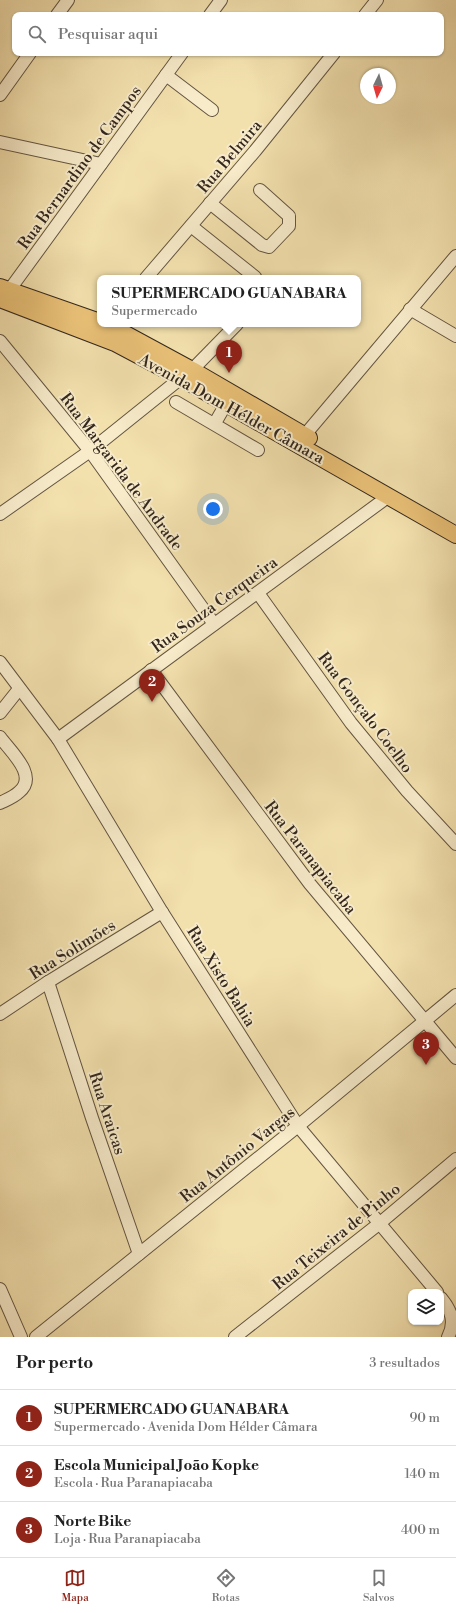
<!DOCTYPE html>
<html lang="pt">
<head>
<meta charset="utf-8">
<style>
  :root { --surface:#fff; --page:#f6f6f6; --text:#222; --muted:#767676; --line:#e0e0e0; --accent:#8f2418 }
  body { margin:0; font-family:"Libre Bodoni",serif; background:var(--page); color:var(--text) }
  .controls { position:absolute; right:12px; bottom:12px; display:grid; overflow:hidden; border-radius:8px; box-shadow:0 1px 3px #0004 }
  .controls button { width:36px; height:36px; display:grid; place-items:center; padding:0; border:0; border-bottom:1px solid var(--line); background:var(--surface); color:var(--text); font:20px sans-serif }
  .compass { position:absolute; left:360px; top:68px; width:36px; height:36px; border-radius:50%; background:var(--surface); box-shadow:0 1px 3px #0004; rotate:185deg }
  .you { position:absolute; left:213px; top:509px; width:14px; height:14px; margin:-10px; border:3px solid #fff; border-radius:50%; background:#1a73e8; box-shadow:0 0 0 6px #1a73e833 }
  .badge { display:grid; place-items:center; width:26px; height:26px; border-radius:50%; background:var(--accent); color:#fff; font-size:13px; font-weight:700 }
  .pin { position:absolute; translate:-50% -33px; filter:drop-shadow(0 1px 2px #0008) }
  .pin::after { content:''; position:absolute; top:21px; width:14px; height:12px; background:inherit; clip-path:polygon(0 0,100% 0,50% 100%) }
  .popup { position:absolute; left:97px; top:275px; width:264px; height:52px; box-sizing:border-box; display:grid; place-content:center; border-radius:8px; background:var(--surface); filter:drop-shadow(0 1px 3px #0005); font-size:13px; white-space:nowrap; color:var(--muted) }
  .popup b { font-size:15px; color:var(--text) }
  .popup::after { content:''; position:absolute; left:50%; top:100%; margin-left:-8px; border:8px solid transparent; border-top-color:var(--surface) }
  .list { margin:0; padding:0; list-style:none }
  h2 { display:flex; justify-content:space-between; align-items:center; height:52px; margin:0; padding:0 16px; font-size:17px }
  h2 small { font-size:13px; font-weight:400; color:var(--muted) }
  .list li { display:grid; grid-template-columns:26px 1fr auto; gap:12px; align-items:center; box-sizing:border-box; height:56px; padding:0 16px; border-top:1px solid var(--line) }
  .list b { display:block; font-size:15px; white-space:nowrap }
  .list p { margin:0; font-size:13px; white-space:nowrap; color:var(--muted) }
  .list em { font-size:13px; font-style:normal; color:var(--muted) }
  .icon { flex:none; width:22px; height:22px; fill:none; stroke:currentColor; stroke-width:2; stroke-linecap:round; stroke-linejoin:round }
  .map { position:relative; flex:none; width:456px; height:1337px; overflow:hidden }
  .search { position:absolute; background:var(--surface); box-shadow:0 1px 3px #0004; left:12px; right:12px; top:12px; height:44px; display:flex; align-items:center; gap:10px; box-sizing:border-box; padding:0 14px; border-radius:8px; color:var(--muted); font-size:15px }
  .sheet { height:220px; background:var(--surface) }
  nav { display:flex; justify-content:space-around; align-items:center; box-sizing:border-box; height:56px; border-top:1px solid var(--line); background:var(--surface); font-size:11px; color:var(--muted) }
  nav a { display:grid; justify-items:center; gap:2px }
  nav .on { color:var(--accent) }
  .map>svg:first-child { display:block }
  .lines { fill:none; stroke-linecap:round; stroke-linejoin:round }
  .minor-casing { stroke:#635542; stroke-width:14 }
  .major-casing { stroke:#33271e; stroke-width:18 }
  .minor { stroke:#f7ebca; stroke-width:12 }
  .major { stroke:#e9c076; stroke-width:16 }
  .labels { text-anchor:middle; stroke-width:4; stroke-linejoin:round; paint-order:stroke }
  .street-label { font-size:16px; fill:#33271e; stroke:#f7ebca }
</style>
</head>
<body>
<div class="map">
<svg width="456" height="1337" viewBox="0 0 456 1337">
  <rect width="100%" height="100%" fill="#f2e0ad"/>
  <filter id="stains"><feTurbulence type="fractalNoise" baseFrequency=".005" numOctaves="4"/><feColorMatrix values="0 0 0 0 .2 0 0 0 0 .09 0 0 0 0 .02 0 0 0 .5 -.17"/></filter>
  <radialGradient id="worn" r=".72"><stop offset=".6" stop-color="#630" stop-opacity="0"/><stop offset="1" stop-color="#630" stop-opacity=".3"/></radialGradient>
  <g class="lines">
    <defs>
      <g id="minor">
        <path d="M57 15 68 0"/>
        <path d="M210 15 221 0"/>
        <path d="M365 15 377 0"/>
        <path d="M166 75 212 110"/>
        <path d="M0 95 30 53"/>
        <path d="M0 142 101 164"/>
        <path d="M210 203 262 245 269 247 289 226V216L260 190"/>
        <path d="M191 226 255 277"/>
        <path d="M146 278 255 151 334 53"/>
        <path d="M5 296 182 53"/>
        <path d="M410 309 456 336"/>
        <path d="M0 341 90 451 214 624"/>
        <path d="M192 370 237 324"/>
        <path d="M176 402 258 450"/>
        <path d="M215 423 226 404"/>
        <path d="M304 436 456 256"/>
        <path d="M0 514 90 451 181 378"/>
        <path d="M258 593 351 723 407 791 456 844"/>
        <path d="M0 662 58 739 162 912 298 1126 437 1292"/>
        <path d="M151 670 310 884 456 1058"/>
        <path d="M0 713 19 689"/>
        <path d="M0 737C10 751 39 776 19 792 14 797 6 800 0 803"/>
        <path d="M58 739 389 496"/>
        <path d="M48 982 92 1118 139 1254"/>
        <path d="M0 1014 48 982 162 912"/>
        <path d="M0 1289 21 1337"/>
        <path d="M441 1298C451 1310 456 1322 448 1337"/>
        <path d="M36 1337 298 1126 456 995"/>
        <path d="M235 1337 380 1223 456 1159"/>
      </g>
      <g id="major">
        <path d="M0 287 100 322"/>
        <path d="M0 299 115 343 181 378 456 535"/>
        <path d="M107 324 192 370 309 438"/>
      </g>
    </defs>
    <!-- minor casing -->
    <use href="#minor" class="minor-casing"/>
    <!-- major casing -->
    <use href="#major" class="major-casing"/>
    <!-- minor -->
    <use href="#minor" class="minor"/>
    <!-- major -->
    <use href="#major" class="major"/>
  </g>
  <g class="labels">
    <!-- street labels -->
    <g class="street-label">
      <text transform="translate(229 156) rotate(-50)" y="6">Rua Belmira</text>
      <text transform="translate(79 167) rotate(-54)" y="6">Rua Bernardino de Campos</text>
      <text transform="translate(232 408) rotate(29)" y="6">Avenida Dom Hélder Câmara</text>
      <text transform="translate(122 471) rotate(53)" y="6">Rua Margarida de Andrade</text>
      <text transform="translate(214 604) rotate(-36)" y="6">Rua Souza Cerqueira</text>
      <text transform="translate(366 712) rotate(53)" y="6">Rua Gonçalo Coelho</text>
      <text transform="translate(311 857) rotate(52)" y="6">Rua Paranapiacaba</text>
      <text transform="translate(72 949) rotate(-32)" y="6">Rua Solimões</text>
      <text transform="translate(222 976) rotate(58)" y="6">Rua Xisto Bahia</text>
      <text transform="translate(108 1113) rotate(72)" y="6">Rua Araicas</text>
      <text transform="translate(237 1154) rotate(-39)" y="6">Rua Antônio Vargas</text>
      <text transform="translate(336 1236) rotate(-39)" y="6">Rua Teixeira de Pinho</text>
    </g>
  </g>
  <rect width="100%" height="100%" filter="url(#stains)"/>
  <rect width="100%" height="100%" fill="url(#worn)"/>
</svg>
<div class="controls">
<button><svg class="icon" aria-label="layers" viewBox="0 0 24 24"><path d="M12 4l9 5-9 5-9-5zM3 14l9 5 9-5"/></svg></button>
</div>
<svg class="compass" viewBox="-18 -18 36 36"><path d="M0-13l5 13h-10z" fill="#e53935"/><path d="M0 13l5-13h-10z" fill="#767676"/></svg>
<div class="you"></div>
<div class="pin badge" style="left:229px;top:373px">1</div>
<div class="popup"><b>SUPERMERCADO GUANABARA</b>Supermercado</div>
<div class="pin badge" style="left:152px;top:702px">2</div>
<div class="pin badge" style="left:426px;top:1065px">3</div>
<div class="search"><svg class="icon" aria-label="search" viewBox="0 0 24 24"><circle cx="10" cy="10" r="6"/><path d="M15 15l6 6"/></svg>Pesquisar aqui</div>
</div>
<section class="sheet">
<h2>Por perto<small>3 resultados</small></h2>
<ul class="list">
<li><span class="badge">1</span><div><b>SUPERMERCADO GUANABARA</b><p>Supermercado · Avenida Dom Hélder Câmara</p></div><em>90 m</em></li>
<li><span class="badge">2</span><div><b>Escola Municipal João Kopke</b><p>Escola · Rua Paranapiacaba</p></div><em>140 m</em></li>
<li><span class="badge">3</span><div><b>Norte Bike</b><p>Loja · Rua Paranapiacaba</p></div><em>400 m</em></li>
</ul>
</section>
<nav>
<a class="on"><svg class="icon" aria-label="map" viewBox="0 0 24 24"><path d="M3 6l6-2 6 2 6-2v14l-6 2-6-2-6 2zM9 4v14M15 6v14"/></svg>Mapa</a>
<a><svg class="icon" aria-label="directions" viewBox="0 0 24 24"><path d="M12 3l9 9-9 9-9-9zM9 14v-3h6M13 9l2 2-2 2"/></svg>Rotas</a>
<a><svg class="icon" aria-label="saved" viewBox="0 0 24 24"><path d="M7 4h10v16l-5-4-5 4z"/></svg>Salvos</a>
</nav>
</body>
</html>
